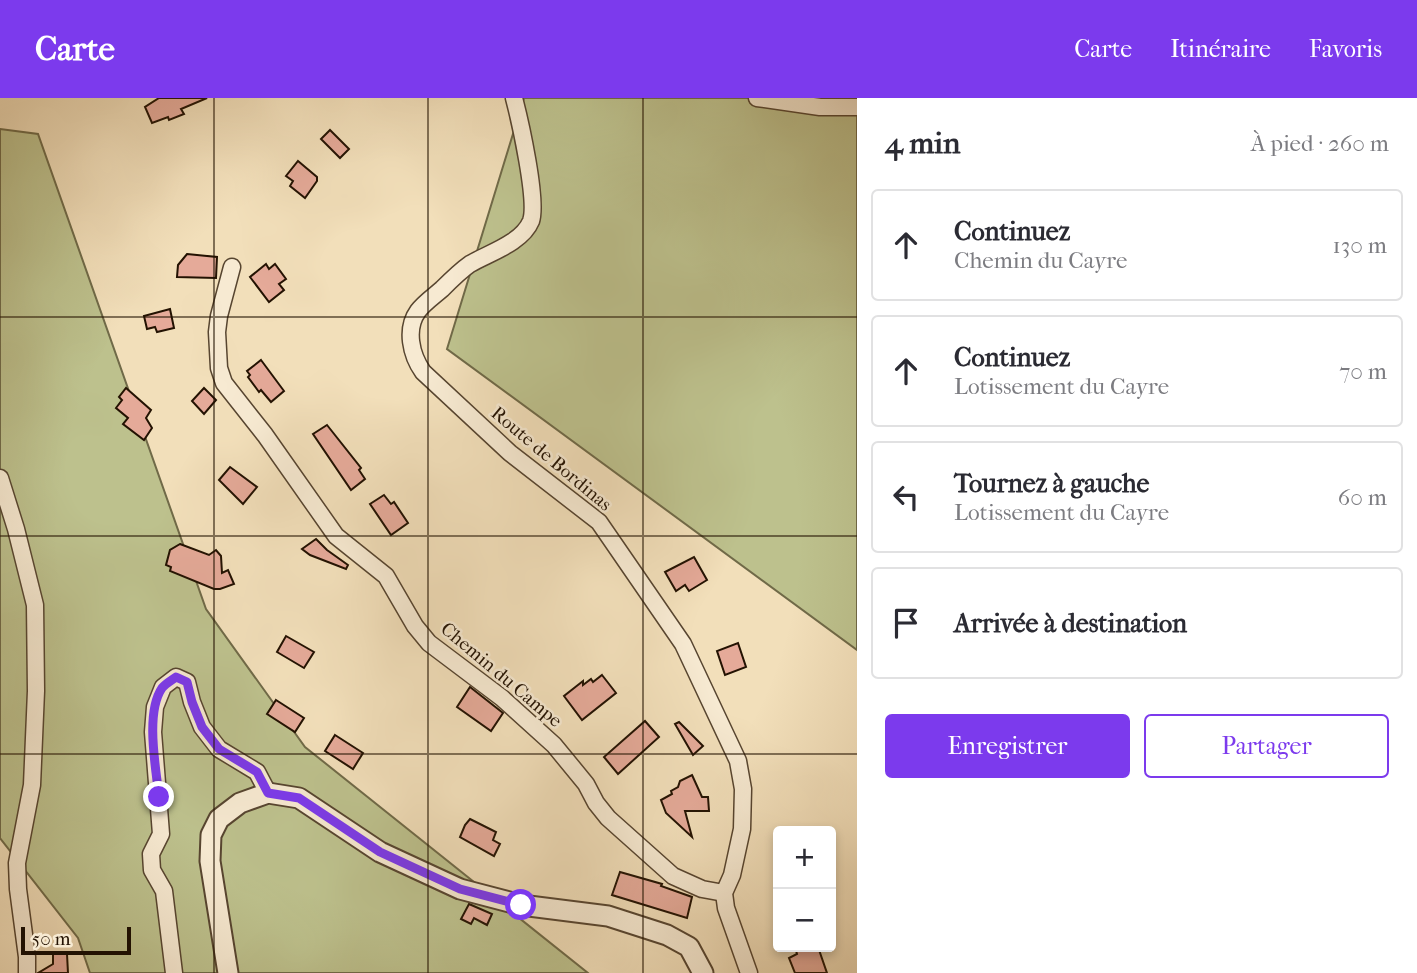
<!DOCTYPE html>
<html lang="fr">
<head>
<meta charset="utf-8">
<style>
  :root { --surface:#fff; --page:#f7f7f7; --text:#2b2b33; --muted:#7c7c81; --line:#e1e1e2; --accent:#7c3aed }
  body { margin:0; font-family:"IM FELL French Canon",serif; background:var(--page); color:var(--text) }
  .controls { position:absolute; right:21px; bottom:21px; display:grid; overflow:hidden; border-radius:7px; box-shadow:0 4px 10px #0003 }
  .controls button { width:63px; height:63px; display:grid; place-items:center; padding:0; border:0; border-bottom:2px solid var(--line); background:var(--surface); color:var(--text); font:35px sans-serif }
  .scale { position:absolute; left:21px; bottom:18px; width:110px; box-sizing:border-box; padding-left:7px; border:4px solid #231202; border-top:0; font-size:19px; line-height:24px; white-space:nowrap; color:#231202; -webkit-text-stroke:5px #f7ead2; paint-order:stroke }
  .stop { position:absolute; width:21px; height:21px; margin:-16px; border:5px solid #7c3aed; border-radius:50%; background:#fff }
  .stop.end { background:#7c3aed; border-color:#fff; box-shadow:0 2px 7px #0008 }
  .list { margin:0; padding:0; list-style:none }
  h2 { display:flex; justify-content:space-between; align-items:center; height:91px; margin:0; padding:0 28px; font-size:30px }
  h2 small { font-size:23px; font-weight:400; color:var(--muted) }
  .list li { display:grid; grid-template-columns:46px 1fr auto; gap:21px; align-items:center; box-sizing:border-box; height:112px; margin:0 14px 14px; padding:0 14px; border:2px solid var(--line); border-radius:7px }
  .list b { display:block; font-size:26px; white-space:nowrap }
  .list p { margin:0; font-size:23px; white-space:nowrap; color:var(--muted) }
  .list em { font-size:23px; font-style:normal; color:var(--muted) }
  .actions { display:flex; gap:14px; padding:21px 28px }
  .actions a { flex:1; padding:16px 0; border:2px solid var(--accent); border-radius:7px; text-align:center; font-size:24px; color:var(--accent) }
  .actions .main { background:var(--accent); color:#fff }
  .icon { flex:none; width:38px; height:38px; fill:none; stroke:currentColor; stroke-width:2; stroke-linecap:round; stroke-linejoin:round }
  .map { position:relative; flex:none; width:857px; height:875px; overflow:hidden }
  header { display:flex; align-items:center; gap:42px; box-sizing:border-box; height:98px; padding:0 35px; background:var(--accent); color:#fff }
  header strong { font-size:33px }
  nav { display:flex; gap:38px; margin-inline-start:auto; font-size:24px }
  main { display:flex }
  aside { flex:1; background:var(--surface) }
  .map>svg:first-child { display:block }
  .green { fill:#bdc18d; stroke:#706a48; stroke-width:2 }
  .building { fill:#e5aa99; stroke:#231202; stroke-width:2 }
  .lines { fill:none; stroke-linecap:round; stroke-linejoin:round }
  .minor-casing { stroke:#574530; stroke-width:19 }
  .tertiary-casing { stroke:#574530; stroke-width:23 }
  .minor { stroke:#f7ead2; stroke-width:16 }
  .tertiary { stroke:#f7ead2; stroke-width:19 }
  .route { stroke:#7c3aed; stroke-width:9 }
  .grid { fill:none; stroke:#231202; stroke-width:2; stroke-opacity:0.55 }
  .labels { text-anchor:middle; stroke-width:5; stroke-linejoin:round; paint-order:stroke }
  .street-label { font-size:19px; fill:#231202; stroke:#f7ead2 }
</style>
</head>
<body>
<header>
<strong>Carte</strong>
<nav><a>Carte</a><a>Itinéraire</a><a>Favoris</a></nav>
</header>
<main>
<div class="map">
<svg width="857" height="875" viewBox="0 0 857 875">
  <rect width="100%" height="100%" fill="#f2dfba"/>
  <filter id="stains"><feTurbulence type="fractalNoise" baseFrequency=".00286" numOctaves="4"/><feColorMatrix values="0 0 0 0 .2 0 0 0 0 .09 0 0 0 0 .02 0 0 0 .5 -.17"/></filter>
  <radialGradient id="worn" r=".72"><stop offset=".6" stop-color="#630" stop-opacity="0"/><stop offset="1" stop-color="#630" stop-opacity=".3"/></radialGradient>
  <!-- green -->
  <g class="green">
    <path d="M524 0H857V552L447 251Z"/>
    <path d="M0 31 38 36 206 511 305 649 588 875H90L78 840 0 740Z"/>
  </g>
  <!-- building -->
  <g class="building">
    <path d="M159 0H207L181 11 184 16 169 22 168 19 152 25 145 9Z"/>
    <path d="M330 32 349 51 340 60 321 41Z"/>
    <path d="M298 63 317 79V83L305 100 290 88 293 83 286 78Z"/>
    <path d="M187 156 217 159 216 180 177 179 178 167Z"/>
    <path d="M266 166 269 171 275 166 286 181 279 186 284 192 269 204 250 179Z"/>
    <path d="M170 211 174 230 157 234 155 229 147 231 144 218Z"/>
    <path d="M261 262 284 293 271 304 261 292 259 294 248 279 250 277 247 273Z"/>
    <path d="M126 290 151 312 146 320 152 330 144 342 123 326 128 320 116 310 122 302 119 299Z"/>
    <path d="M204 290 216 302 204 316 192 303Z"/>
    <path d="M327 327 361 370 359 372 365 381 351 392 313 336Z"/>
    <path d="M230 369 257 389 243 406 219 382Z"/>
    <path d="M384 397 391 406 394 404 408 425 391 437 370 406Z"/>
    <path d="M316 441 327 452 348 467 346 471 310 457 302 451Z"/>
    <path d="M180 446 209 457 216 452 221 458 222 475 228 472 234 486 220 491H214L170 473 171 469 166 467 170 452Z"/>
    <path d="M694 459 707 482 689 493 685 487 676 493 665 474Z"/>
    <path d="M286 538 314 554 304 570 277 554Z"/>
    <path d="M738 545 746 569 725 577 717 553Z"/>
    <path d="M602 577 616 595 582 622 564 598 583 583V587L591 581 593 584Z"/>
    <path d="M470 589 503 615 491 633 457 609Z"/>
    <path d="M276 602 304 620 295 634 267 616Z"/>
    <path d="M645 623 659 639 618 676 604 659Z"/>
    <path d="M679 624 703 648 693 657 675 626Z"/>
    <path d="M335 637 363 655 353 671 325 653Z"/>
    <path d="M692 677 702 699H708L709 713H685L692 739 666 715 661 702 672 696 671 693 678 689 680 683Z"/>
    <path d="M470 721 496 734 493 742 500 746 494 758 460 739 465 727Z"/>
    <path d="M620 774 662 786 661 788 692 799 687 820 612 797Z"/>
    <path d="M469 806 492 816 487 827 474 820 471 826 461 821Z"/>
    <path d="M795 849H818L827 875H795L789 860 797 856Z"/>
    <path d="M53 856H67L68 875H38L53 866Z"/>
  </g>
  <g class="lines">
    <defs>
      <g id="minor">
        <path d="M514 0C520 23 538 103 531 123 522 145 489 155 470 166 460 173 451 182 442 191 434 198 424 205 418 213 405 231 411 257 423 274L510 355 599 424 683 546 738 663 743 691 742 731 732 777 724 795 726 810 749 875"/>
        <path d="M757 0 820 9H857"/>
        <path d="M232 169 219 218 217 234 219 270 224 285 265 337 336 438 386 478 415 528 429 545 502 600 554 647 586 686 596 705 608 720 673 778 702 791 724 795"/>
        <path d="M0 380 16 431 35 507 36 593 32 687 17 765 18 791 27 859V875"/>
        <path d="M174 875 164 793 152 772 151 756 161 736 153 634 155 609 163 589 176 579 187 584 192 604 202 629 219 651 257 674 268 695"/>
      </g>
      <path id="tertiary" d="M228 875 210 763 211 737 219 721 240 705 268 695 299 700 380 754 460 791 521 807 608 818 667 837 689 849 703 875"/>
    </defs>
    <!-- minor casing -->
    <use href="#minor" class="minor-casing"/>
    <!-- tertiary casing -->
    <use href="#tertiary" class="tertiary-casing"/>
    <!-- minor -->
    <use href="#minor" class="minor"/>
    <!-- tertiary -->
    <use href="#tertiary" class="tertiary"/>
  </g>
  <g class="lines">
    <!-- route -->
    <path class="route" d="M159 699C156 670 145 615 162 590 165 586 172 582 176 579L187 584 192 604 202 629 219 651 257 674 268 695 299 700 380 754 460 791 521 807"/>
  </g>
  <!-- grid -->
  <path class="grid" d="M214 0V875M428 0V875M643 0V875M0 219H857M0 438H857M0 656H857"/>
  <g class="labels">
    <!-- street labels -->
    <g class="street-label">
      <text transform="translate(552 360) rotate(40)" y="7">Route de Bordinas</text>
      <text transform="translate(502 576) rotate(40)" y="7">Chemin du Campe</text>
    </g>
  </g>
  <rect width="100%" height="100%" filter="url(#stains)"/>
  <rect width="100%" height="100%" fill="url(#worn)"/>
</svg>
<div class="controls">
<button>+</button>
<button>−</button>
</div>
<div class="scale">50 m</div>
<div class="stop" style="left:521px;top:807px"></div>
<div class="stop end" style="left:159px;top:699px"></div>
</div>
<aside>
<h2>4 min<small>À pied · 260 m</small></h2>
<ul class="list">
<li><svg class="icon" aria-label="ahead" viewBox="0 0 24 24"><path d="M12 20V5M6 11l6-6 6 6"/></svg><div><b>Continuez</b><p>Chemin du Cayre</p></div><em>130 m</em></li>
<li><svg class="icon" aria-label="ahead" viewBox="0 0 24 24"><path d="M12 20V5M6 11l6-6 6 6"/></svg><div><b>Continuez</b><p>Lotissement du Cayre</p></div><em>70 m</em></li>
<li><svg class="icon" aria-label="left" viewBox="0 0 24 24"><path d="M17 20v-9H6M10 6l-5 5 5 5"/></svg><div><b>Tournez à gauche</b><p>Lotissement du Cayre</p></div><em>60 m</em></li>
<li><svg class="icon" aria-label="arrive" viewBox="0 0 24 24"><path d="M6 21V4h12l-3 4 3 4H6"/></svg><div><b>Arrivée à destination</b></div></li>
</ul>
<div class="actions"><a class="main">Enregistrer</a><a>Partager</a></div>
</aside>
</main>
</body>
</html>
